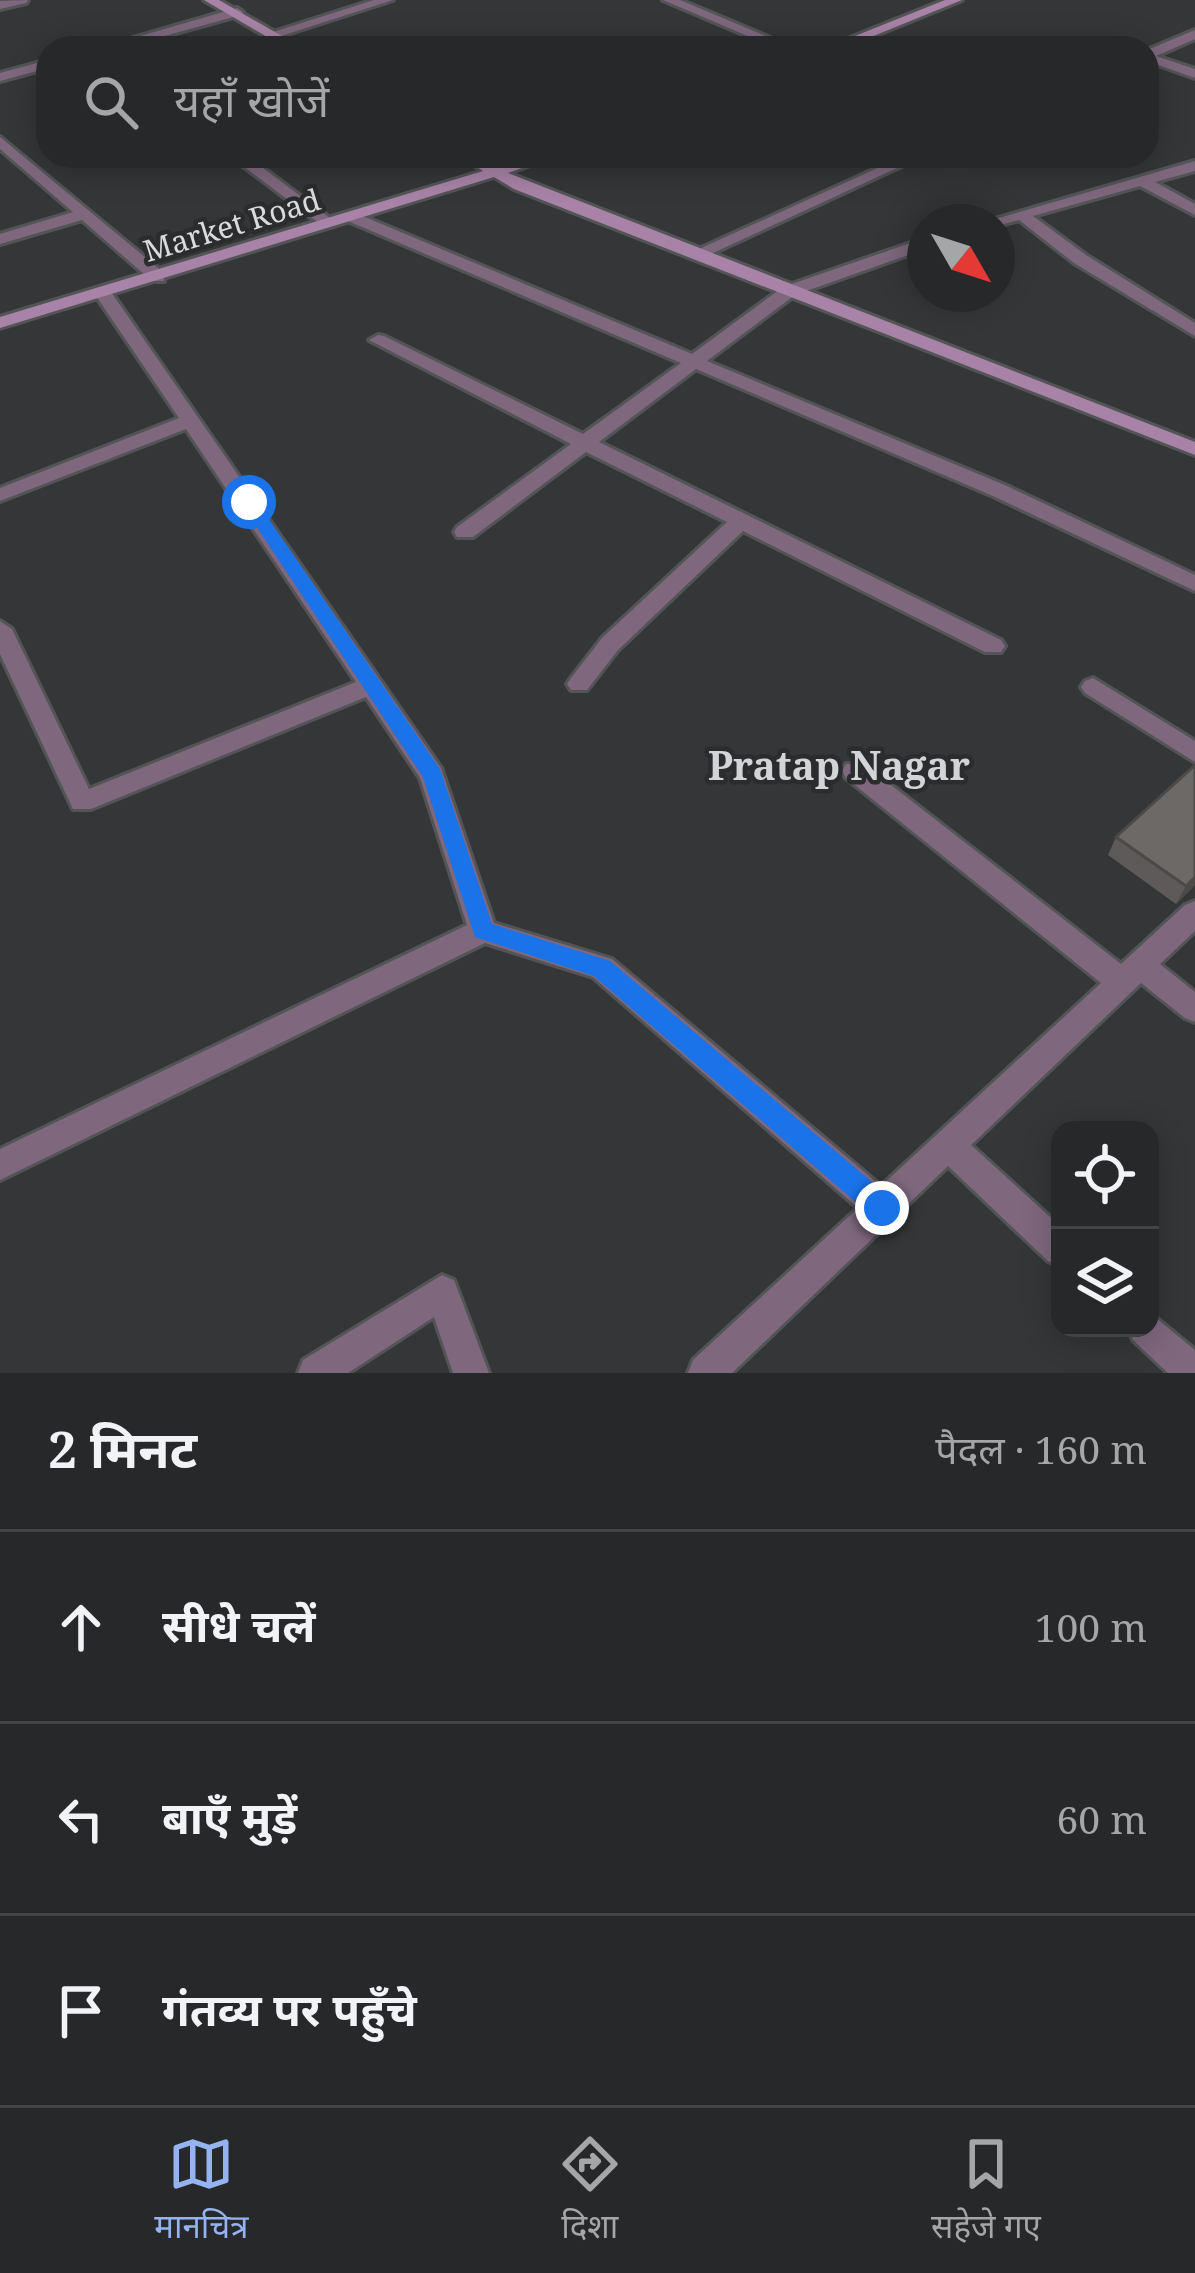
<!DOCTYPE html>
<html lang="hi">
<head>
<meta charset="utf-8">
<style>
  :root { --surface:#27282a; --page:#2f3032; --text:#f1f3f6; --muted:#a4a6a8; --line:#434447; --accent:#95b2f1 }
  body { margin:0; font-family:"Noto Serif","Noto Sans Devanagari",serif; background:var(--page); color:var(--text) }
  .controls { position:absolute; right:36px; bottom:36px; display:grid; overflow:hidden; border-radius:24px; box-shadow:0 6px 30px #0003 }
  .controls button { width:108px; height:108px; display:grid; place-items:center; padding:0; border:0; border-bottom:3px solid var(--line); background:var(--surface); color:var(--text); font:60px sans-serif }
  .compass { position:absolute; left:907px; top:204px; width:108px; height:108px; border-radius:50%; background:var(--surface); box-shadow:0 6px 30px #0003; rotate:129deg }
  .stop { position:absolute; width:36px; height:36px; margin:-27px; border:9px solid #1a73e8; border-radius:50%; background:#fff }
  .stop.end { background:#1a73e8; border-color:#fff; box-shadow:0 3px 12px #0008 }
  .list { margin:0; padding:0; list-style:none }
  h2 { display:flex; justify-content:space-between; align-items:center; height:156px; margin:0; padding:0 48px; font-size:51px }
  h2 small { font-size:39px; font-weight:400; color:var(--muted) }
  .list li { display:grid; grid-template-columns:78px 1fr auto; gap:36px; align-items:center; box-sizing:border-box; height:192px; padding:0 48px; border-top:3px solid var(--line) }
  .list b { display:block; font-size:45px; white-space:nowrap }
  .list em { font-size:39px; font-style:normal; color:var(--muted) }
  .icon { flex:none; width:66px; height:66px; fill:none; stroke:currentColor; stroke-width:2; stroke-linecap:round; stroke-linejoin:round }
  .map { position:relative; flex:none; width:1195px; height:1373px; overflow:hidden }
  .search { position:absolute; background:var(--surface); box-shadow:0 6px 30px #0003; left:36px; right:36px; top:36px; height:132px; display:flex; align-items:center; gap:30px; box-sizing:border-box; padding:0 42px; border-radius:36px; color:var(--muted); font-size:45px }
  .sheet { height:732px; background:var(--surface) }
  nav { display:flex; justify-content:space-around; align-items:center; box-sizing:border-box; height:168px; border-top:3px solid var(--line); background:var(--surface); font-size:33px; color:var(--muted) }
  nav a { display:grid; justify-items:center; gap:6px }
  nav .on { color:var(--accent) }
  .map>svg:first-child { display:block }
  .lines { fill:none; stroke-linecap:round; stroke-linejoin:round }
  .street-casing { stroke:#525456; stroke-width:6 }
  .secondary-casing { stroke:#525456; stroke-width:6 }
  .street { fill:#7f687e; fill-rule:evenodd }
  .secondary { fill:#a883a7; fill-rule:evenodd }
  .wall { fill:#5d5a59 }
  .shaded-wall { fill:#4c4a48 }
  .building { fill:#6c6967; stroke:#4c4a48; stroke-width:3 }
  .route { fill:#1a73e8 }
  .labels { text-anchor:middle; stroke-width:9; stroke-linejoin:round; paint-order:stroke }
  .far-street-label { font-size:30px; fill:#dadbdc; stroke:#2a2c2e }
  .neighbourhood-label { font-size:39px; font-weight:bold; fill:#d2d4d7; stroke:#2a2c2e }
</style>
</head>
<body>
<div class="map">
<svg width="1195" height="1373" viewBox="0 0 1195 1373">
  <rect width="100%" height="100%" fill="#343638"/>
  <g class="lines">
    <defs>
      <g id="street">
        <path d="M28 0 26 3 0 9V1Z"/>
        <path d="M374 0H393L278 37 267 34Z"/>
        <path d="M663 0H680L794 48H776Z"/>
        <path d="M237 8 243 12 241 15 121 48H99Z"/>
        <path d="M1195 30V39L1156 56 1195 69V78L1147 61V50Z"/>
        <path d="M48 60V68L0 81V73Z"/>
        <path d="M0 137 164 273V281H152L82 220 0 244V234L73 212 0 149Z"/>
        <path d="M230 156H247L338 224 324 227Z"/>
        <path d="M904 156H923L700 259 686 255Z"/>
        <path d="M1195 161V171L1155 182 1195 204V215L1140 186 1033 216 1086 255 1195 323V336L1074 263 1019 220 997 226V222H985Z"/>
        <path d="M348 215H360L692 354 783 287 925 238V249L795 295 707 361 1007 486 1195 575V591L993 496 696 369 599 442 1001 640 1005 646 1001 652H985L743 531 618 650 587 690H571L567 684 571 678 602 638 727 522 586 452 473 537H457L454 532 457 527 571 444 369 340 378 335 384 336 583 434 681 363 348 221Z"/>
        <path d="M103 288 109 289 441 768 494 923 612 959 881 1186 1101 983 846 778 842 771 846 764H864L1121 964 1185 905 1195 901V931L1160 964 1195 992V1022L1185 1018 1141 983 971 1145 1060 1226V1266L1048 1261 948 1166 732 1373H688L693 1360 858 1208 593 977 485 943 0 1180V1149L467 925 420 778 366 697 91 809H73L0 654V621L12 629 89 789 356 682 186 429 0 501V488L179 418 94 293Z"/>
        <path d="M1093 678 1195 741V762L1085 693 1081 687 1085 681Z"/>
        <path d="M442 1275 454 1280 489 1373H453L434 1317 348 1373H298L303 1360Z"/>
        <path d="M1150 1313 1195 1350V1373H1168L1133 1340 1128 1328H1150Z"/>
      </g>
      <g id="secondary">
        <path d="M204 0H219L303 48H286Z"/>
        <path d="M945 0H962L844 48H825Z"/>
        <path d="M461 156H479L497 167 532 156H555L508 173 1195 442V455L514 189 494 177 0 328V317L483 171Z"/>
      </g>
    </defs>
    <!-- street casing -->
    <use href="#street" class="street-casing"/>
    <!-- secondary casing -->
    <use href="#secondary" class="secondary-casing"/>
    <!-- street -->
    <use href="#street" class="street"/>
    <!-- secondary -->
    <use href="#secondary" class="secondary"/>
  </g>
  <!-- wall -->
  <path class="wall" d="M1116 837 1195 885 1176 904 1108 855Z"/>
  <!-- shaded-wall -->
  <path class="shaded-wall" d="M1195 877V885L1176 904 1186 886Z"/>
  <!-- building -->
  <path class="building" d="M1195 765V877L1186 886 1116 837Z"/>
  <!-- route -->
  <path class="route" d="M243 499H255L440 769 492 924 610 961 891 1198 895 1208 891 1217 882 1221 873 1217 594 976 475 937 423 777 240 502Z"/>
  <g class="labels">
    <!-- far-street labels -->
    <g class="far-street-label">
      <text transform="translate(232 226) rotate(-17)" y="10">Market Road</text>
    </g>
    <!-- neighbourhood labels -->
    <g class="neighbourhood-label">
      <text x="839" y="780">Pratap Nagar</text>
    </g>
  </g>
</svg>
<div class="controls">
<button><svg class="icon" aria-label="locate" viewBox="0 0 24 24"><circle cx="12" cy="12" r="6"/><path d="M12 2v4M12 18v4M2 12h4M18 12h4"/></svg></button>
<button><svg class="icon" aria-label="layers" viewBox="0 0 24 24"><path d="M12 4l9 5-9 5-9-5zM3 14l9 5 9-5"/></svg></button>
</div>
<svg class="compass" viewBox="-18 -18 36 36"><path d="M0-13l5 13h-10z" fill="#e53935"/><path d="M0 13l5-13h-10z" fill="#a4a6a8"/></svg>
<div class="stop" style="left:249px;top:502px"></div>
<div class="stop end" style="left:882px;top:1208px"></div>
<div class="search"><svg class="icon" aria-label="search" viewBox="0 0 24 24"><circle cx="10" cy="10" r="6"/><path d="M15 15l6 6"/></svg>यहाँ खोजें</div>
</div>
<section class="sheet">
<h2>2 मिनट<small>पैदल · 160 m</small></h2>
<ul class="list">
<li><svg class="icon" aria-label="ahead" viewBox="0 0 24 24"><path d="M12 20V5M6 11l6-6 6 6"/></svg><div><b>सीधे चलें</b></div><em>100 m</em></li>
<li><svg class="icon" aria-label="left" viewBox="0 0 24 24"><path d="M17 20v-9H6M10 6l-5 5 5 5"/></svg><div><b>बाएँ मुड़ें</b></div><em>60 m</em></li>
<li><svg class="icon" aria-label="arrive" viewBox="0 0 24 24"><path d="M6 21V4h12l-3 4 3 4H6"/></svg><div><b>गंतव्य पर पहुँचे</b></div></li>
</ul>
</section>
<nav>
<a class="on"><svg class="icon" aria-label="map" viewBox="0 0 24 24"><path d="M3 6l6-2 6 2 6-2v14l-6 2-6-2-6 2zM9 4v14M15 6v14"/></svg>मानचित्र</a>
<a><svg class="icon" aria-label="directions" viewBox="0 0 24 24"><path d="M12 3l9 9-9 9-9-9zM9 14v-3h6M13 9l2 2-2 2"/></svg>दिशा</a>
<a><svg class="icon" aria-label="saved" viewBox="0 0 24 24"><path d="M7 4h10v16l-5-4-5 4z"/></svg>सहेजे गए</a>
</nav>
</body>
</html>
